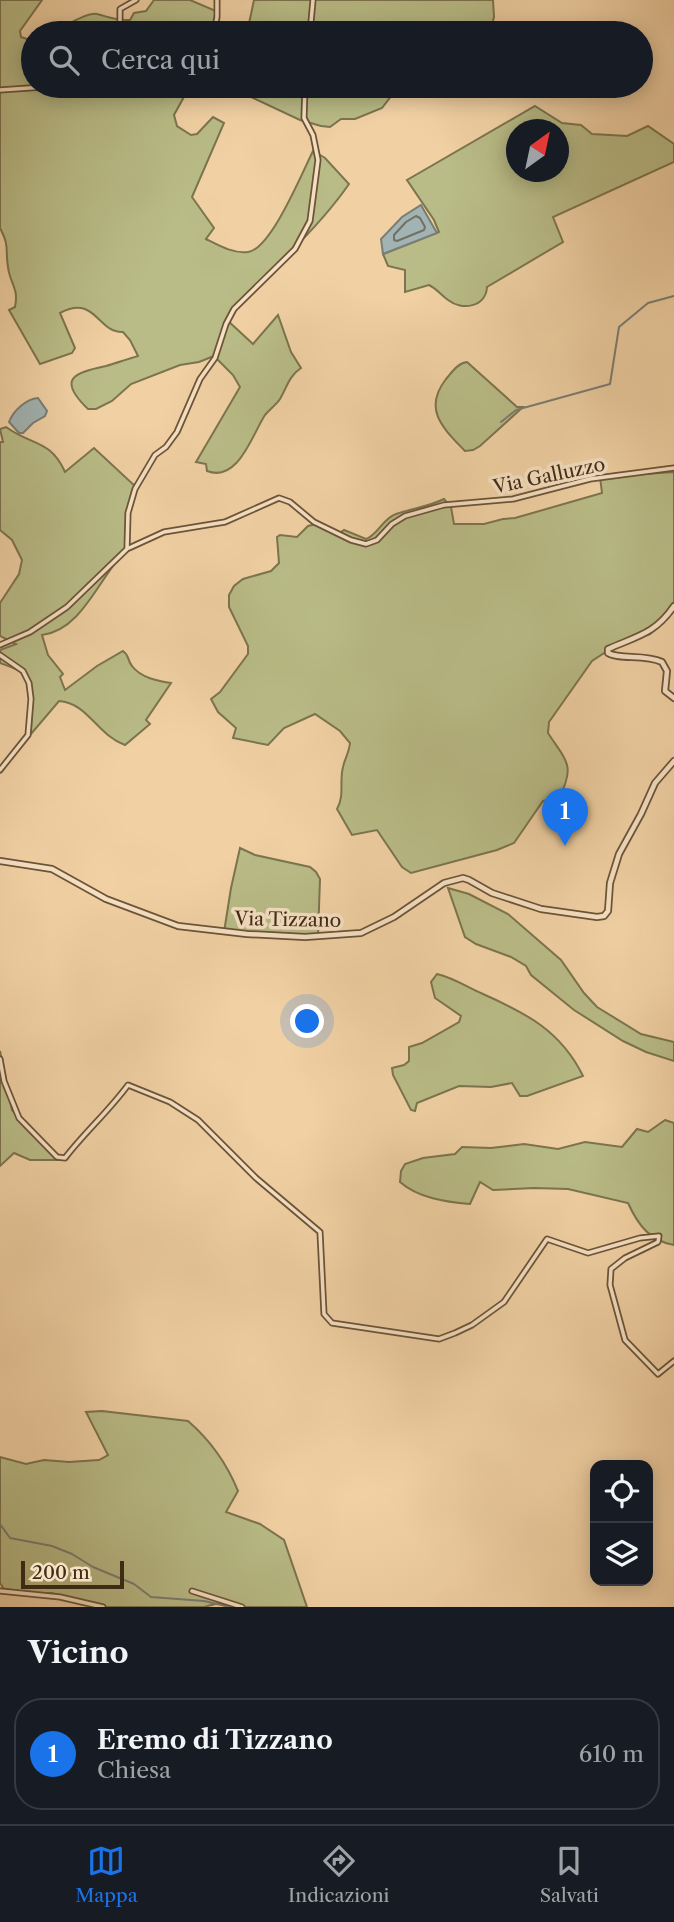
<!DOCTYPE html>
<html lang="it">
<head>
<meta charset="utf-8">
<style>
  :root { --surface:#171b24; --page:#242831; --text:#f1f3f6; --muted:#9ea1a6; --line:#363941; --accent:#1a73e8 }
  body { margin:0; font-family:"Libre Caslon Text",serif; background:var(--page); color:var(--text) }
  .controls { position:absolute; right:21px; bottom:21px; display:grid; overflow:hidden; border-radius:14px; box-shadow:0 4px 18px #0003 }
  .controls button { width:63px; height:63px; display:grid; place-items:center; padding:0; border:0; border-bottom:2px solid var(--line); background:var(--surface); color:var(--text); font:35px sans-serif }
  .compass { position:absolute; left:506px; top:119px; width:63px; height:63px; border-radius:50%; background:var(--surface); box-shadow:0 4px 18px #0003; rotate:33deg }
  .scale { position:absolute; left:21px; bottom:18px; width:103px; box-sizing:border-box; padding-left:7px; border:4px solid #402b15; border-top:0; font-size:19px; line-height:24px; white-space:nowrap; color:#402b15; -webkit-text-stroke:5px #f6e1c4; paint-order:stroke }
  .you { position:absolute; left:308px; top:1022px; width:24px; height:24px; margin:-18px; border:5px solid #fff; border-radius:50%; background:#1a73e8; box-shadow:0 0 0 10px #1a73e833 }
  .badge { display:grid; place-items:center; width:46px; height:46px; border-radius:50%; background:var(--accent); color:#fff; font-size:23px; font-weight:700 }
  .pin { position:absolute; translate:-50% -58px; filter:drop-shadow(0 2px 4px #0008) }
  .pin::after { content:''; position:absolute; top:37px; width:24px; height:21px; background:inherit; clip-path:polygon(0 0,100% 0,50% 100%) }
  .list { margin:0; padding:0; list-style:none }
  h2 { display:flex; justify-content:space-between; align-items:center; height:91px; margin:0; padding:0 28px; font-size:30px }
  h2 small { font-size:23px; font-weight:400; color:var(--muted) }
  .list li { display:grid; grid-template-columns:46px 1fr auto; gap:21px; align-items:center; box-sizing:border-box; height:112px; margin:0 14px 14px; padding:0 14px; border:2px solid var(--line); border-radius:28px }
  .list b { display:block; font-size:26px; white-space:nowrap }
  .list p { margin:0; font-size:23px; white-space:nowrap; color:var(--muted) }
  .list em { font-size:23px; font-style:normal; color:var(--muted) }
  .icon { flex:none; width:38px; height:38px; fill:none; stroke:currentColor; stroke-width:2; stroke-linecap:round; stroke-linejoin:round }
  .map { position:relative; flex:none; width:674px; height:1607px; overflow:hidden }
  .search { position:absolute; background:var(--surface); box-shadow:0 4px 18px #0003; left:21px; right:21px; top:21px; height:77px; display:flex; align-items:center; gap:18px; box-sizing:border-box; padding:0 24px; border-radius:38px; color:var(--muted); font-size:26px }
  .sheet { height:217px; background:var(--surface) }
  nav { display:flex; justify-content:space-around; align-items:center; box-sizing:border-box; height:98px; border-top:2px solid var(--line); background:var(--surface); font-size:19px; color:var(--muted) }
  nav a { display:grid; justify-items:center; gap:4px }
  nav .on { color:var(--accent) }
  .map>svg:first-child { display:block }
  .green { fill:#b9bc87; stroke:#7c744e; stroke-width:2; fill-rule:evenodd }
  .water { fill:#a1b4b3; stroke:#7a7d74; stroke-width:2 }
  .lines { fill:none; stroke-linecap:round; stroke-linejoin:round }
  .shore { stroke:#707064; stroke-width:2 }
  .stream { stroke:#7a7d74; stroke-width:2 }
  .minor-casing { stroke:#6c5439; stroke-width:7 }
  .tertiary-casing { stroke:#6c5439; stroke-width:8 }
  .minor { stroke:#f6e1c4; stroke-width:3.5 }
  .tertiary { stroke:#f6e1c4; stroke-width:4.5 }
  .labels { text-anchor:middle; stroke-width:7; stroke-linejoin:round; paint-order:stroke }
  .street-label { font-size:19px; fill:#402b15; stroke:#f6e1c4 }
</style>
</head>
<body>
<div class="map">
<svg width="674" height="1607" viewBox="0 0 674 1607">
  <rect width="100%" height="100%" fill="#f1d1a4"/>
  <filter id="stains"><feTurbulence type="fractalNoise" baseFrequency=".00286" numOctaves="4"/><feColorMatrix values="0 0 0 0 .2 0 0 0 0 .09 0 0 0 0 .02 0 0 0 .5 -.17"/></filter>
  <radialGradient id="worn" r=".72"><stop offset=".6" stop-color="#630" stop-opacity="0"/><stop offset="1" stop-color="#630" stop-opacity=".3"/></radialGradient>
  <!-- green -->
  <g class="green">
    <path d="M0 0H42L20 31 21 37 33 41V86H190L174 115 177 126 191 135 197 134 213 117 224 123 192 197 214 228 206 239C218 245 233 254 248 252 271 249 302 173 313 151L325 158 349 184C329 213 305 238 279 263 260 281 241 296 226 319L253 344 278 315 291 352 301 368C289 376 287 387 280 399 276 405 270 409 265 415 252 435 238 483 207 471L206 464 196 462 240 387 233 375 214 356 199 362 180 365 131 384 112 401 96 409H88C57 379 73 373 106 366 116 363 128 359 138 356L130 340 123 332C97 333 96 294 60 313L75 348 72 353 40 364 9 310 15 307C19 288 10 284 8 267 5 249 10 247 0 228Z"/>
    <path d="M154 0H190L216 11 211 33H52C61 28 88 11 97 14 109 17 117 21 130 20L134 13 146 11Z"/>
    <path d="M254 0H493L494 17 490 33H247Z"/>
    <path d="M238 86H399L382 108 355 119H341L330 127 321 126 300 120 236 90Z"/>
    <path d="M535 106 562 123 581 125 592 134 627 136 648 126 674 144V162L553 217 563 242 487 287C486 307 462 311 448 300 441 295 437 289 429 285L405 292V270L388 266 383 254 439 232 434 220 407 180ZM516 130H558V172H516Z"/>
    <path d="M467 362 517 407H523L480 446 473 450 465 451C444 429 422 410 446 379 452 372 458 363 467 362Z"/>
    <path d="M6 427C32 446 50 439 65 472L94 448 136 487 126 517 125 551C99 578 82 630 42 635L48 655 63 674 60 677 65 690 97 666 123 651C130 656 127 660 132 666 141 678 158 681 171 683L146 720 150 724 125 745C97 735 88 703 59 701L31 734C31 717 35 690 25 676 20 669 8 666 0 663V650L16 644 0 636V603L19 574 22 560 12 540 0 530V442H3L0 429Z"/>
    <path d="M674 472V605L663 621 650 634 618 644 592 661 549 722 548 733C566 761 576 765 559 798L543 801 514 843 497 850 411 873 402 867 377 830 352 835 337 809C345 795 339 782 343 767 345 758 349 753 350 743L340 731 315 714 284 728 268 745 233 738 236 728 218 712 211 699 220 692 248 654V646L229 607V595L234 586 243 579 271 571 279 563 277 537 280 535 297 537 308 526 316 524 338 534 344 530 366 539C378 535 383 518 396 514 413 508 428 507 444 499L451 507 454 524H484L503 519 515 518 602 493 600 477Z"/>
    <path d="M240 848 255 855 310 867 316 872 320 879 318 936 224 932 231 888Z"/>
    <path d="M448 888 469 894 508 914 561 960 584 993 597 1007 641 1034 674 1042V1061L646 1052 623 1041 574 1010 531 975 526 966 511 957 476 944 465 937Z"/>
    <path d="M437 974C454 978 467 987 483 994 526 1013 561 1031 583 1076L527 1096H520L512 1083 491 1087 459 1086 417 1103 415 1111 411 1110 393 1075 392 1068 404 1065 409 1061V1047L422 1043 459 1022 461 1016 435 998 431 982Z"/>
    <path d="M0 1051 12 1110 59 1160H30L14 1153 0 1166Z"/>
    <path d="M665 1120 674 1123V1245C650 1241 638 1225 628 1203L568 1189 534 1188 493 1190 480 1182 470 1204C446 1202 418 1198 400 1182L401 1171 405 1164 423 1158 455 1154 462 1147 491 1148 524 1144 558 1149 585 1142 622 1147 637 1129 648 1132Z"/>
    <path d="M102 1411 188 1421C210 1440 227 1464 238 1491L226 1512 260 1524 284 1540 307 1607H227L219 1603 204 1607H104L52 1593 42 1594 4 1589 0 1583V1457L26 1464 44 1460 69 1462 99 1460 108 1455 86 1412Z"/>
  </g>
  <!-- water -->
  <g class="water">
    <path d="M421 205 437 233 383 254 381 239 402 217Z"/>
    <path d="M38 398 47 411 45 416 33 423 23 433H19L9 422C13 411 26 399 38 398Z"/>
  </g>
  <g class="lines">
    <!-- shore -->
    <path class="shore" d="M416 216 420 218 425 227 424 230 397 241 394 240V235L406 222Z"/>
    <!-- stream -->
    <g class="stream">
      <path d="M501 422 516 410 610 384 619 327 648 303 674 296"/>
      <path d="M0 1524 10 1538 52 1546 72 1554 93 1567 134 1584 151 1597 204 1601 230 1607"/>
    </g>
    <defs>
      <g id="minor">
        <path d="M120 33V9L136 0"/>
        <path d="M214 33 217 17V0"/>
        <path d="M310 33 313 0"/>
        <path d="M194 86 199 90 220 94"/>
        <path d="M0 90 58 86"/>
        <path d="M129 548 164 532 225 522 279 498 290 502 314 522 351 540 366 544 377 540 392 524 405 516 444 505 513 499 590 479 674 468"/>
        <path d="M0 645 30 632 67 607 127 549 128 513 135 489 155 455 166 447 177 432 200 379 215 358 226 324 234 309 295 249 310 221 318 160 313 135 304 118 305 86"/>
        <path d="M0 655 23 671 29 683 31 699 28 735 0 770"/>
        <path d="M0 1059 4 1081 19 1118 57 1157 65 1158C85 1132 109 1111 128 1085L170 1102 198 1120 256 1178 320 1232 324 1314 332 1323 439 1339 455 1333 472 1325 504 1302 547 1239 588 1253 640 1238 659 1236 658 1242 625 1258 611 1269 610 1285 625 1340 658 1374 674 1361"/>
        <path d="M0 1591 60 1597 103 1607"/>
        <path d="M192 1591 242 1607"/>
      </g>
      <g id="tertiary">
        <path d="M674 606C655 634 637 636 608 649V653C620 660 644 654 662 662L667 671 665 691 674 698"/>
        <path d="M0 861 52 869 106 899 178 926 247 934 305 937 361 933 394 917 444 883 463 878 469 880 492 893 541 909 597 917 604 916 608 911 610 883 619 854 641 814 655 783 674 761"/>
      </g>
    </defs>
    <!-- minor casing -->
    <use href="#minor" class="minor-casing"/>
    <!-- tertiary casing -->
    <use href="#tertiary" class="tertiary-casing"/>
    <!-- minor -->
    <use href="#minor" class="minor"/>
    <!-- tertiary -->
    <use href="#tertiary" class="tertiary"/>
  </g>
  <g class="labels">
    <!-- street labels -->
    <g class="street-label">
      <text transform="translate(549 475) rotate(-12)" y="7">Via Galluzzo</text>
      <text transform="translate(288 919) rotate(1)" y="7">Via Tizzano</text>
    </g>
  </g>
  <rect width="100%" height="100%" filter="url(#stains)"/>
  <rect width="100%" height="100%" fill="url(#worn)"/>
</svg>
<div class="controls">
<button><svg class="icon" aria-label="locate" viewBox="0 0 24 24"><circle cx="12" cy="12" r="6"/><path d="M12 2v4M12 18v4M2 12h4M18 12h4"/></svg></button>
<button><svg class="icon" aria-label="layers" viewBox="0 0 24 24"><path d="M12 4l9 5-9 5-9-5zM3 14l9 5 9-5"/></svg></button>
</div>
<svg class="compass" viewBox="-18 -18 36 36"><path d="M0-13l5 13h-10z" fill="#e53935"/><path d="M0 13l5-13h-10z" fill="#9ea1a6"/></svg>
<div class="scale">200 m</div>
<div class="you"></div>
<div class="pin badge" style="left:565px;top:846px">1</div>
<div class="search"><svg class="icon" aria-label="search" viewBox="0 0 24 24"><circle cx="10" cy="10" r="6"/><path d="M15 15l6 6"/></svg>Cerca qui</div>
</div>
<section class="sheet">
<h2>Vicino<small></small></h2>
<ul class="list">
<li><span class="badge">1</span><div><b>Eremo di Tizzano</b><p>Chiesa</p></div><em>610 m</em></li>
</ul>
</section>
<nav>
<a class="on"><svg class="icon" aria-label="map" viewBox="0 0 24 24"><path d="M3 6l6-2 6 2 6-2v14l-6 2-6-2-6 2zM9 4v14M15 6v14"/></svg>Mappa</a>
<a><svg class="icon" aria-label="directions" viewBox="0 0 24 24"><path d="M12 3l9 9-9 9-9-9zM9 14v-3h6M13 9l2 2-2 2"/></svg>Indicazioni</a>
<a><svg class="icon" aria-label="saved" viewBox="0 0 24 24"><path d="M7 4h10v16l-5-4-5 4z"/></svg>Salvati</a>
</nav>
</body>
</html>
